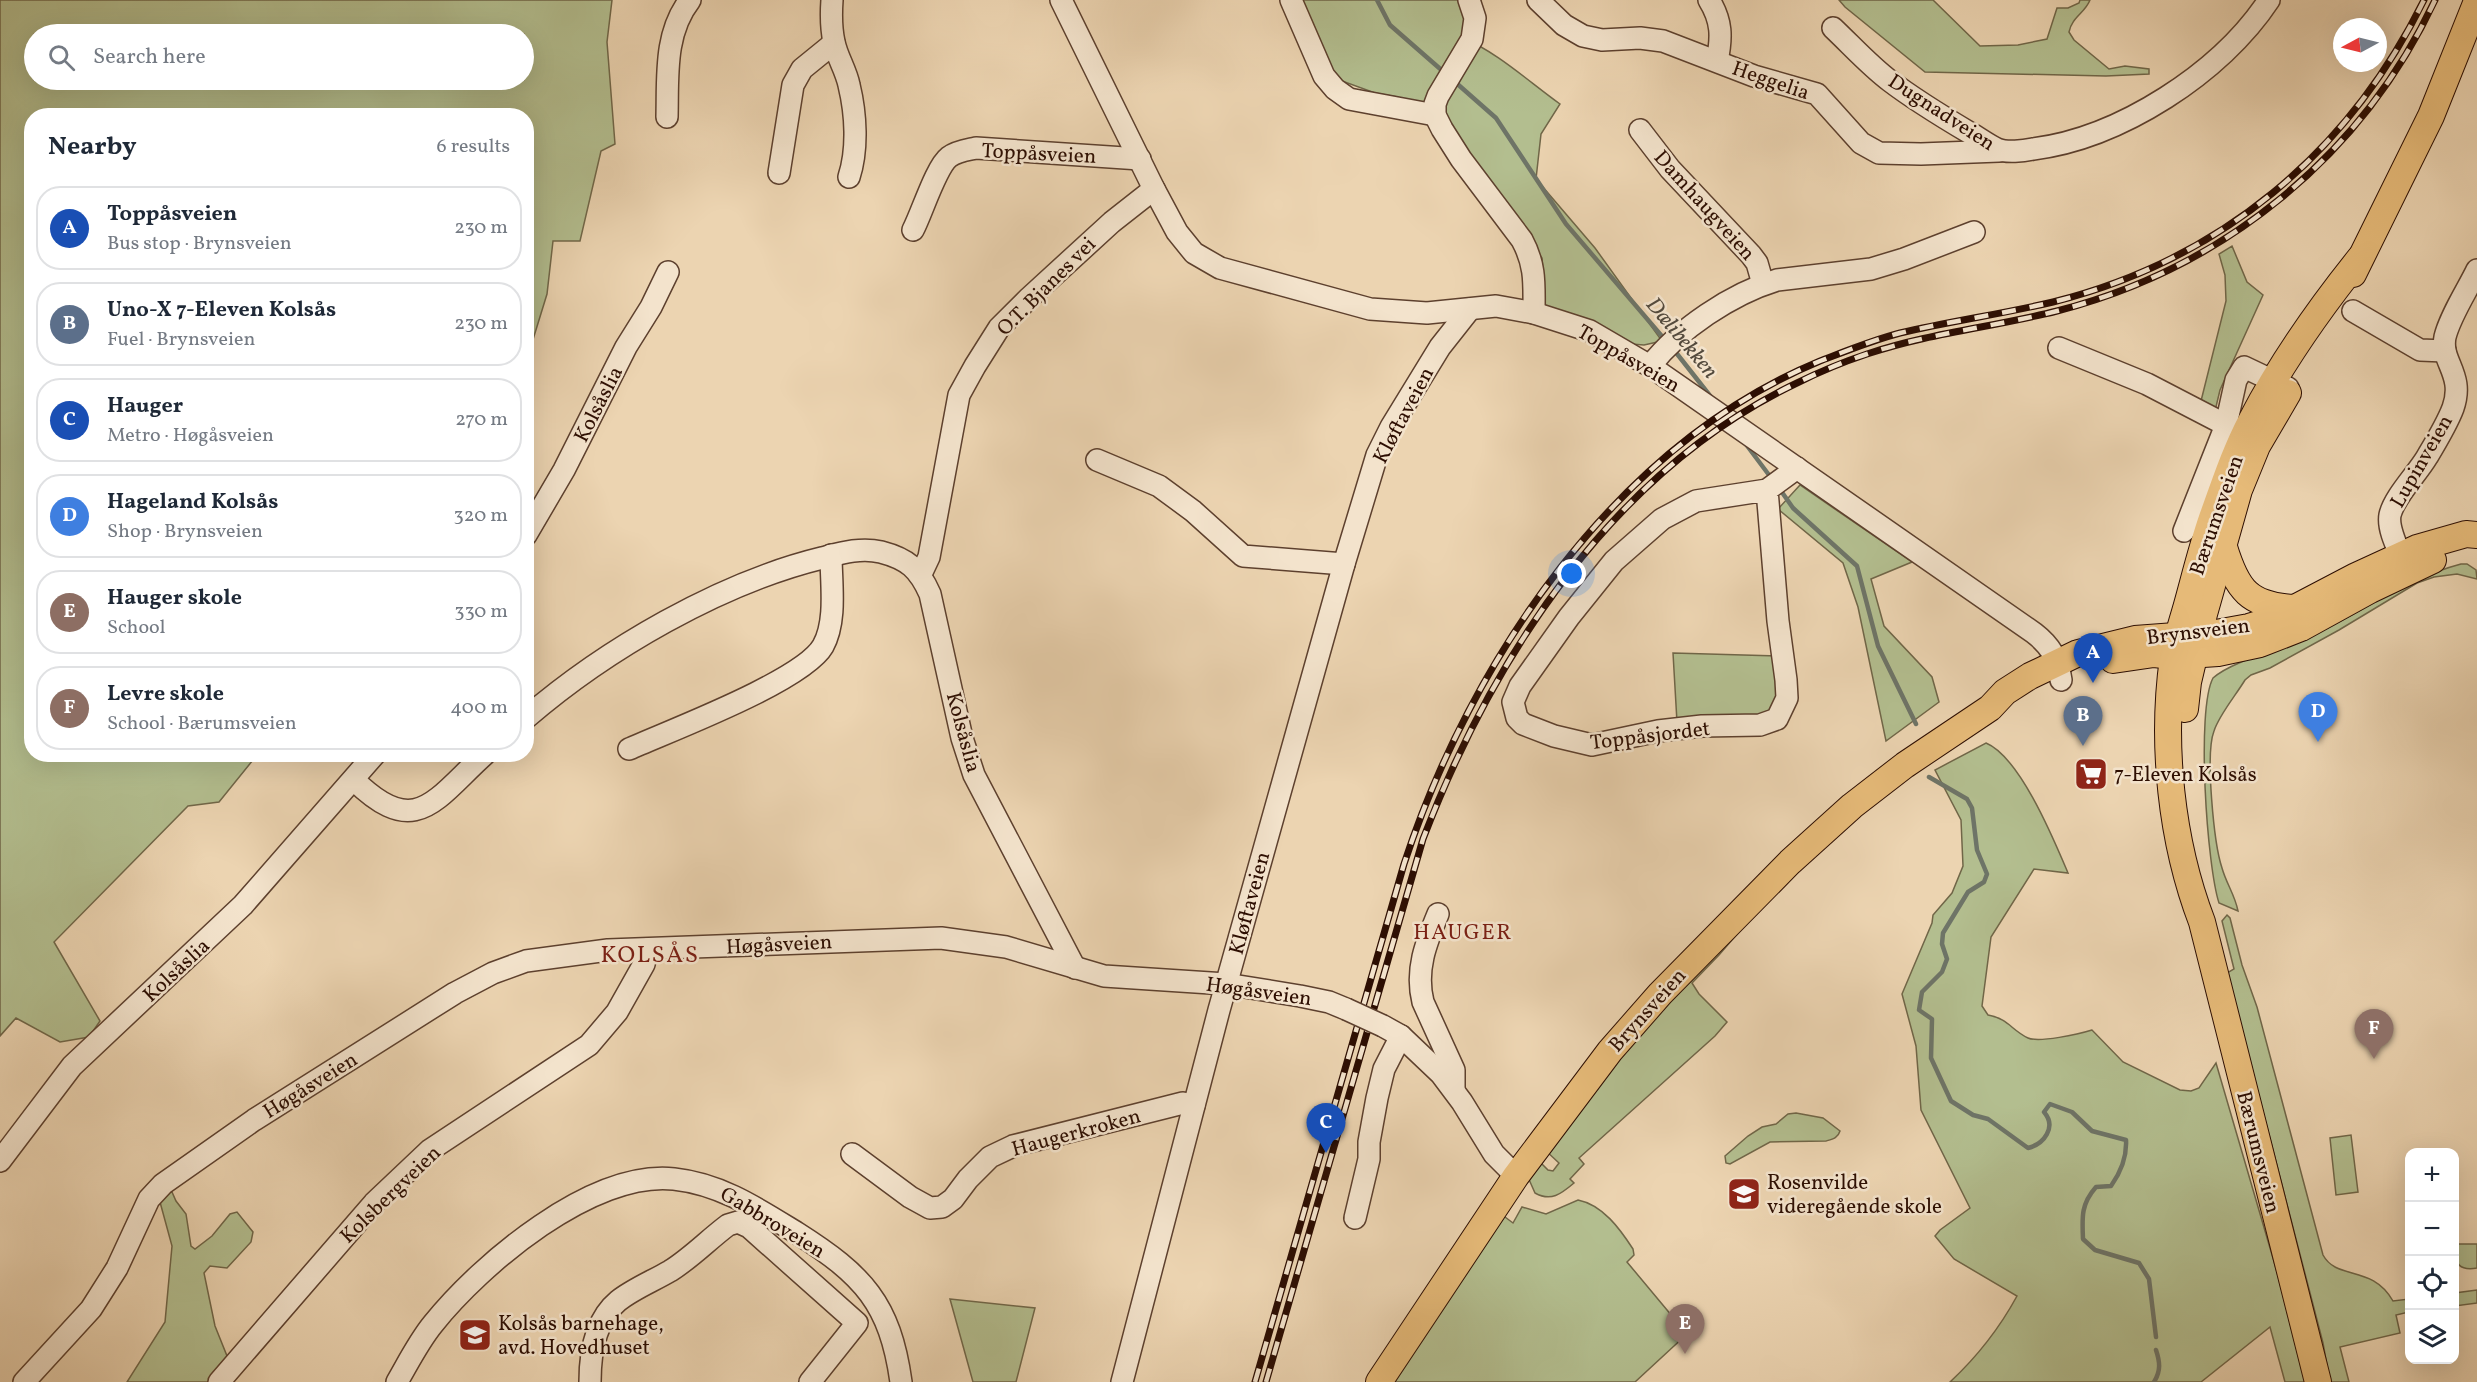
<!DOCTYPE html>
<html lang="en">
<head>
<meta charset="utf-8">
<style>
  :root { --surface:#fff; --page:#f2f2f3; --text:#1f2937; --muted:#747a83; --line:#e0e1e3; --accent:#1a73e8 }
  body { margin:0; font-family:Vollkorn,serif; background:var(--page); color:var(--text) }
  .controls { position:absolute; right:18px; bottom:18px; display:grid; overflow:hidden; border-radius:12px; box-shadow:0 6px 24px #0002 }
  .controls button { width:54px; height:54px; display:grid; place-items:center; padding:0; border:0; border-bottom:2px solid var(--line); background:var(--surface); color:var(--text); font:30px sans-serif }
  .compass { position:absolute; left:2333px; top:18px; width:54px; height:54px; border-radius:50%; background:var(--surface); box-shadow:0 6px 24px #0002; rotate:263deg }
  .you { position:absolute; left:1572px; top:574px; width:21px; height:21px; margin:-15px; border:4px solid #fff; border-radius:50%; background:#1a73e8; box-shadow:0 0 0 9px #1a73e833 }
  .badge { display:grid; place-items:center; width:39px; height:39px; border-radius:50%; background:var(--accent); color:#fff; font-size:20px; font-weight:700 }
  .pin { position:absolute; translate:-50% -50px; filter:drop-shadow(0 2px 3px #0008) }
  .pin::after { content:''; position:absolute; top:32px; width:21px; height:18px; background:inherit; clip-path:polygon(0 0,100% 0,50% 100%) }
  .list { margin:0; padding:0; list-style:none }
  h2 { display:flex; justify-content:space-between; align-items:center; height:78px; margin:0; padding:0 24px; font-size:26px }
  h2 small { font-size:20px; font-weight:400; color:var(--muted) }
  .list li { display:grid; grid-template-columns:39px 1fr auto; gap:18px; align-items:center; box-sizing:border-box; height:84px; margin:0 12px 12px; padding:0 12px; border:2px solid var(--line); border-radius:24px }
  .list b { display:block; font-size:22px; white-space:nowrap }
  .list p { margin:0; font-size:20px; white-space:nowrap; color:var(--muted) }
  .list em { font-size:20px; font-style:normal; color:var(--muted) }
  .icon { flex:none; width:33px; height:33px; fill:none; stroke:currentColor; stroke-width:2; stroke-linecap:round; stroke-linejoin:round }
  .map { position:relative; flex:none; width:2477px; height:1382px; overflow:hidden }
  .search { position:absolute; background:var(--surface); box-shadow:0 6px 24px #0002; left:24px; top:24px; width:510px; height:66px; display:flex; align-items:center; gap:15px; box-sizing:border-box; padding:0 21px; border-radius:33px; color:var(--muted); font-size:22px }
  .panel { position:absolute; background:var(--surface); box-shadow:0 6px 24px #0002; left:24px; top:108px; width:510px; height:654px; border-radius:24px }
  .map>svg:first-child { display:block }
  .green { fill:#b3be8f; stroke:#706648; stroke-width:1.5; fill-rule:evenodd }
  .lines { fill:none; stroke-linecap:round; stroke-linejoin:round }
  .stream { stroke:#6e7467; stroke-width:4.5 }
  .minor-casing { stroke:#5d402e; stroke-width:24 }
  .major-casing { stroke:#2d0e02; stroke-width:28 }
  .minor { stroke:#f3e3cc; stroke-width:21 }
  .major { stroke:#e6ba78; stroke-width:26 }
  .rail-casing { stroke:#2d0e02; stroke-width:7 }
  .rail { stroke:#f3e3cc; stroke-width:4.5; stroke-dasharray:14; stroke-linecap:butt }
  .minor-bridge-casing { stroke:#5d402e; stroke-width:24; stroke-linecap:butt }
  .minor-bridge { stroke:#f3e3cc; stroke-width:21 }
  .labels { text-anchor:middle; stroke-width:5; stroke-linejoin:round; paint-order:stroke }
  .street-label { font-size:21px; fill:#2d0e02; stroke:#f3e3cc }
  .poi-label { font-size:21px; fill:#2d0e02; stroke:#f3e3cc; text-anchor:start }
  .water-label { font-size:22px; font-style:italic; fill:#534a3d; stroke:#f3e3cc }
  .neighbourhood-label { font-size:22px; letter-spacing:1.5px; fill:#7a1f14; stroke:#f3e3cc }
  .quarter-label { font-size:24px; letter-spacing:1.5px; fill:#7a1f14; stroke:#f3e3cc }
</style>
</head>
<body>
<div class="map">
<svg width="2477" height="1382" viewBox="0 0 2477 1382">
  <rect width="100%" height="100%" fill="#ecd4b1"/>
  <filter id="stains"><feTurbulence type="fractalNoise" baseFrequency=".00333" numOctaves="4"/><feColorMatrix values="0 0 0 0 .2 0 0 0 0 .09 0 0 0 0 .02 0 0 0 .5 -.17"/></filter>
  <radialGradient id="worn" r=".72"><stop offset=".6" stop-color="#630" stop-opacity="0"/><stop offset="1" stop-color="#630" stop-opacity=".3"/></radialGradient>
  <!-- green -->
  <g class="green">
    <path d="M0 0H612L607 42 615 144 601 151 580 241H553L547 294 527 359 526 116H32V754L257 755 219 802 188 806 54 942 100 1021 89 1037 60 1042 16 1018 0 1036ZM34 34H524V80H34Z"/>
    <path d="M1293 0H1481L1461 37C1497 52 1528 81 1560 104L1541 134 1536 179 1595 248 1662 341 1644 345 1631 344 1545 306 1542 258 1426 104H1402L1397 97 1375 93 1331 77Z"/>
    <path d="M1839 0H1933L1980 46 2018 45 2047 39 2057 8H2068L2079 3 2080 0H2090C2085 13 2072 17 2069 32L2074 40 2109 69 2125 66 2149 69V74L2106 76 1925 72 1845 7Z"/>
    <path d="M2232 246 2247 282 2263 295 2220 390 2214 415 2200 405 2226 301 2225 275 2219 254Z"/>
    <path d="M1800 485 1912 562 1871 579 1884 626 1932 677 1939 702 1886 741 1858 607 1843 563 1778 509Z"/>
    <path d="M2461 564H2467L2476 570 2477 579 2457 574 2434 577 2417 583 2339 630 2270 668 2251 675 2245 680C2236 695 2219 715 2214 731 2205 754 2214 844 2222 868 2226 883 2235 895 2238 911L2219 903C2207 866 2196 710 2213 678 2233 660 2286 648 2313 635 2363 612 2407 578 2461 564Z"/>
    <path d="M1673 653 1778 656 1780 708 1764 718 1677 722Z"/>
    <path d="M1986 743C2020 757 2054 840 2068 873L2034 869 1991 937 1982 1006 1988 1015C2009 1019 2011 1030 2028 1038 2039 1043 2079 1034 2092 1030L2123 1062 2180 1090 2191 1091 2199 1088 2216 1063 2277 1272 2305 1382H2285L2270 1327 2201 1382H1950C1978 1356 1999 1329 2017 1296L1954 1259 1935 1236 1940 1230 1970 1208 1921 1110 1916 1046 1902 994 1932 923 1933 915 1952 893 1963 866 1961 820 1935 770Z"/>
    <path d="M1763 904 1719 955 1692 983 1699 994 1727 1022 1715 1036 1579 1158 1584 1164 1570 1179 1574 1183C1561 1194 1551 1202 1535 1193L1527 1175 1540 1162 1548 1170 1553 1171 1559 1163 1545 1150 1633 1038Z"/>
    <path d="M2227 915 2230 918 2242 965 2257 1007 2323 1255C2337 1281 2372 1264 2393 1301L2409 1299V1312L2396 1315 2400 1333 2340 1347 2349 1382H2330L2323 1343 2227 973 2234 969 2222 921Z"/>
    <path d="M1796 1113 1823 1118 1840 1131C1838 1138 1833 1139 1826 1141L1770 1142 1730 1164 1726 1163 1725 1156 1748 1136 1762 1127 1776 1124 1788 1114Z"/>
    <path d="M2351 1135 2358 1192 2336 1195 2330 1138Z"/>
    <path d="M172 1192 176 1201 186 1214 191 1246 195 1249 212 1236 230 1214 237 1212 253 1232 251 1242 227 1268 210 1266 204 1273 215 1326 229 1361 213 1382H127L165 1322 172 1246 160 1202 165 1193Z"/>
    <path d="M1578 1200C1603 1205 1620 1229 1633 1249L1634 1255 1627 1262 1687 1334 1635 1382H1390L1501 1214 1513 1223 1522 1207 1546 1214Z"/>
    <path d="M2458 1244H2477V1268C2460 1271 2454 1264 2455 1248Z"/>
    <path d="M2477 1290V1303L2455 1306V1293Z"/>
    <path d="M950 1299 1035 1308 1016 1382H973Z"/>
  </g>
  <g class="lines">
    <!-- stream -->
    <g class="stream">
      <path d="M1377 0 1390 25 1446 74"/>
      <path d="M1454 81 1496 118 1566 224 1666 341"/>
      <path d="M1674 350 1711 397"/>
      <path d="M1745 443 1772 479"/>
      <path d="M1779 488 1793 508 1857 566 1878 646 1916 724"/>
      <path d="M1929 777 1967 799 1972 808 1977 850 1987 874 1984 882 1968 892 1943 933 1942 944 1947 959 1942 972 1922 992 1919 1010 1932 1019 1931 1058 1951 1101 1973 1115 1988 1119 2028 1148C2044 1144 2057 1127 2044 1112L2050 1104 2072 1112 2092 1131 2126 1140C2127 1157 2121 1172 2111 1186L2096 1187C2081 1204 2082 1217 2083 1239L2095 1250 2139 1263 2149 1279 2156 1337"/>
      <path d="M2154 1382C2161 1371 2160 1362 2156 1350"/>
    </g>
    <defs>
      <g id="minor">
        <path d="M832 0C831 14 831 28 834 42 837 57 846 70 849 85 856 114 858 149 849 177"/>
        <path d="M1061 0 1154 189 1177 232 1194 253 1220 268 1370 309 1427 313 1496 306 1534 313 1590 331 1650 366 2034 633C2051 646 2058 659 2061 680"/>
        <path d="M1291 0 1324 76 1335 89 1349 99 1435 115"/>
        <path d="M1469 0 1475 18 1472 39 1438 96 1435 104V115L1442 129 1461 159 1522 240C1536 266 1534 284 1534 313"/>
        <path d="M1538 0 1564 25 1583 36 1602 40 1640 38 1663 41 1754 76 1817 94 1861 143 1879 153 1921 154 1999 151"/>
        <path d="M1709 0C1722 21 1722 37 1717 61"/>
        <path d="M1833 28C1852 46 1870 66 1890 81 1915 100 1943 117 1970 133 1979 138 1988 145 1997 149 2006 153 2024 151 2033 149 2120 138 2221 73 2269 0"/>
        <path d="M667 117C668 77 664 33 690 0"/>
        <path d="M1640 130 1670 169 1751 255 1757 263 1763 284"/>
        <path d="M779 173 793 85 802 69 834 43"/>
        <path d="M913 230C922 213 936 167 949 157 957 151 967 150 976 148L1140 159"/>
        <path d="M2353 311 2420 350 2445 351"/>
        <path d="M2059 348 2147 384 2226 425"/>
        <path d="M1650 366C1679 329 1731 294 1777 280L1871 269 1904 259 1974 232"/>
        <path d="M1097 460 1159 486 1193 511 1243 556 1344 564"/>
        <path d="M1767 490 1778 621 1786 680 1787 698 1777 719 1760 725 1702 726 1658 731 1592 745 1554 736 1523 724 1517 718 1513 702 1520 686 1569 617 1614 561 1662 519 1696 501 1767 490 1797 468"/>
        <path d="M2184 531 2226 425 2236 380 2244 367 2288 388"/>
        <path d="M526 535 564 470 626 347 651 307 668 272"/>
        <path d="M2406 568C2401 554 2387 531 2390 515 2394 497 2417 474 2427 457 2436 442 2447 424 2453 408 2465 374 2440 362 2445 337 2450 316 2468 289 2477 270"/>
        <path d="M921 574 929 557 959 395 975 366 999 328 1029 298 1112 222 1154 189"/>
        <path d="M526 718C606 649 720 583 822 558 841 553 861 547 881 552 908 559 919 569 930 594L962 738 974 775 1075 968"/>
        <path d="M629 749C669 731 803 681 823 646 837 621 831 583 831 555"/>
        <path d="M354 780C416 841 435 799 485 754"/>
        <path d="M1438 914C1426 943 1415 970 1423 1002L1454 1070V1089"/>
        <path d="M1383 1026 1401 1036 1441 1074 1462 1102 1494 1154 1516 1176"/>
        <path d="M852 1154 910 1197 930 1208 942 1207 953 1199 968 1179 990 1157 1013 1146 1183 1103 1194 1105"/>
        <path d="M0 1161 72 1066 243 905 375 754"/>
        <path d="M1355 1218 1369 1159V1142L1377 1098 1384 1069 1401 1036"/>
        <path d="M24 1382 91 1309 117 1268 149 1199 163 1184 254 1120 455 993 493 973 526 961 608 950 941 938 1006 947 1104 976 1226 984 1300 996 1329 1002 1346 1009"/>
        <path d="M219 1382 374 1203 430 1150 589 1045 617 1012 644 964 648 949"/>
        <path d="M397 1382C408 1363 419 1341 433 1324 481 1264 592 1170 674 1179 721 1184 758 1209 797 1233 863 1275 890 1303 901 1382"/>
        <path d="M590 1382C590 1355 595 1320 618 1301 633 1289 653 1281 670 1271 691 1258 708 1240 728 1225L738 1222 749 1227 857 1323 810 1382"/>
        <path d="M1122 1382 1219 1010 1344 564 1377 455 1391 427 1440 347 1470 309"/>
      </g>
      <g id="major">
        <path d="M2353 274 2431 116 2477 1"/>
        <path d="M2224 547C2237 590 2249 606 2295 608"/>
        <path d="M2113 660 2154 654 2173 656 2218 653 2260 644 2301 628 2370 590 2433 560"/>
        <path d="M2185 709 2188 682 2204 614 2239 490 2257 446 2288 393"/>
        <path d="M1379 1382 1516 1176 1610 1051 1660 994 1790 862 1852 806 1905 765 1990 708 2005 692 2030 676 2078 653 2135 639 2216 633 2249 627 2272 620 2356 576 2417 548 2466 534 2477 535"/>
        <path d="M2318 1382 2202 922C2171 841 2161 744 2173 658 2176 640 2182 623 2187 605 2195 576 2202 547 2212 518 2224 485 2235 451 2251 421 2281 363 2319 309 2360 258"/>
      </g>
    </defs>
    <!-- minor casing -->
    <use href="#minor" class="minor-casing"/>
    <!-- major casing -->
    <use href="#major" class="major-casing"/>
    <!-- minor -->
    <use href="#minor" class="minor"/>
    <!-- major -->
    <use href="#major" class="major"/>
    <defs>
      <g id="rail">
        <path d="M1255 1382 1404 864C1471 660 1615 446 1820 361 1846 351 1873 340 1900 333 1951 321 2002 314 2053 302 2220 260 2348 154 2424 0"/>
        <path d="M1266 1382 1423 839C1493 656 1614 470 1797 383 1819 372 1843 362 1867 354 1929 333 1994 327 2057 311 2224 268 2362 156 2435 0"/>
      </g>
    </defs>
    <!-- rail casing -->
    <use href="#rail" class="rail-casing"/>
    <!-- rail -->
    <use href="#rail" class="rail"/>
    <defs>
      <path id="minor-bridge" d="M1346 1009 1383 1026"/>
    </defs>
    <!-- minor-bridge casing -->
    <use href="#minor-bridge" class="minor-bridge-casing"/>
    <!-- minor-bridge -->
    <use href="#minor-bridge" class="minor-bridge"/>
  </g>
  <!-- icons -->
  <defs>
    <symbol id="supermarket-square" viewBox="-11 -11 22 22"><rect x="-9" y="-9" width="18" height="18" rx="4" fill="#8f2418" stroke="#f3e3cc"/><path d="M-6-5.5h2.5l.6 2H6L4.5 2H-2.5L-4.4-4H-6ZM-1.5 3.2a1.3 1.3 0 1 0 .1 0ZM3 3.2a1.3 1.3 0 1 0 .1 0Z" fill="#fff"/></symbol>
    <symbol id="school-square" viewBox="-11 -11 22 22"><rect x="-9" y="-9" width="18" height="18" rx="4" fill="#8f2418" stroke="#f3e3cc"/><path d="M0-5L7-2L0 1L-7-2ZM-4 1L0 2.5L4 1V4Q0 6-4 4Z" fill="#fff"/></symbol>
  </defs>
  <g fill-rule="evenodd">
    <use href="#supermarket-square" x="2072" y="755" width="38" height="38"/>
    <use href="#school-square" x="1725" y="1175" width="38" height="38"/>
    <use href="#school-square" x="456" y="1316" width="38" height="38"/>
  </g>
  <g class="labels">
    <!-- street labels -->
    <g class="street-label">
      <text transform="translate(1771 80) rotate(19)" y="7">Heggelia</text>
      <text transform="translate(1942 112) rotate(33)" y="7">Dugnadveien</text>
      <text transform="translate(1039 153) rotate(3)" y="7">Toppåsveien</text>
      <text transform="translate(1705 205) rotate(48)" y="7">Damhaugveien</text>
      <text transform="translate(1046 286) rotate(-45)" y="7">O.T. Bjanes vei</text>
      <text transform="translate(1629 358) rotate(30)" y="7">Toppåsveien</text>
      <text transform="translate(598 404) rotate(-63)" y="7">Kolsåslia</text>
      <text transform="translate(1403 415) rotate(-62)" y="7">Kløftaveien</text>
      <text transform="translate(2421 461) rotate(-60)" y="7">Lupinveien</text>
      <text transform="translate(2216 515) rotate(-71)" y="7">Bærumsveien</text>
      <text transform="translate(2198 631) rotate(-7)" y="7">Brynsveien</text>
      <text transform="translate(964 732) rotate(75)" y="7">Kolsåslia</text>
      <text transform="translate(1650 735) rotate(-7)" y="7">Toppåsjordet</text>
      <text transform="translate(1249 903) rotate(-75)" y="7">Kløftaveien</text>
      <text transform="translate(779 944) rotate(-3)" y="7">Høgåsveien</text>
      <text transform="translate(176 970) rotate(-43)" y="7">Kolsåslia</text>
      <text transform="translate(1259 991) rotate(8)" y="7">Høgåsveien</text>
      <text transform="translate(1647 1010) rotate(-48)" y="7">Brynsveien</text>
      <text transform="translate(310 1085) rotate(-32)" y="7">Høgåsveien</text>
      <text transform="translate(1076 1132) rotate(-15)" y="7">Haugerkroken</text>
      <text transform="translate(2259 1152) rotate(76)" y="7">Bærumsveien</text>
      <text transform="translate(390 1194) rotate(-44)" y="7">Kolsbergveien</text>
      <text transform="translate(773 1222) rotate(31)" y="7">Gabbroveien</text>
    </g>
    <!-- poi labels -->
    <g class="poi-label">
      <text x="2114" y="781">7-Eleven Kolsås</text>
      <text x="1767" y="1189">Rosenvilde<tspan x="1767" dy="24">videregående skole</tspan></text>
      <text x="498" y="1330">Kolsås barnehage,<tspan x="498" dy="24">avd. Hovedhuset</tspan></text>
    </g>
    <!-- water labels -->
    <g class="water-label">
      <text transform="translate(1683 337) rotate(50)" y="8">Dælibekken</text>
    </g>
    <!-- neighbourhood labels -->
    <g class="neighbourhood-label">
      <text x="1463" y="939">HAUGER</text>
    </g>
    <!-- quarter labels -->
    <g class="quarter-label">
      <text x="650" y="962">KOLSÅS</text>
    </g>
  </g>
  <rect width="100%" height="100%" filter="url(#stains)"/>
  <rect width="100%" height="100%" fill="url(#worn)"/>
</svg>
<div class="controls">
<button>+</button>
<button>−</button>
<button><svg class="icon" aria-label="locate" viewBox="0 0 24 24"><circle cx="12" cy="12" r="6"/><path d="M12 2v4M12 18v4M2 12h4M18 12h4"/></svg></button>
<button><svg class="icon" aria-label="layers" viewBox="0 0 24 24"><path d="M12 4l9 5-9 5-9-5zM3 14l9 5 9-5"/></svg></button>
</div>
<svg class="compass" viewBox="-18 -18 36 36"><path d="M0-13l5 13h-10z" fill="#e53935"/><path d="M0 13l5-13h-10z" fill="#747a83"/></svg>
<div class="you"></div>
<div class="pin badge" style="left:2093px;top:683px;background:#1a4fb4">A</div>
<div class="pin badge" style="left:2083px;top:746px;background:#5c6f8a">B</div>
<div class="pin badge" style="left:1326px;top:1153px;background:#1a4fb4">C</div>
<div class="pin badge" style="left:2318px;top:742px;background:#3f7fe0">D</div>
<div class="pin badge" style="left:1685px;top:1354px;background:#8d6e63">E</div>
<div class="pin badge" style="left:2374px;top:1059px;background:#8d6e63">F</div>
<div class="search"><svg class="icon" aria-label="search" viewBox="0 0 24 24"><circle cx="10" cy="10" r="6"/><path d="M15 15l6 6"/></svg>Search here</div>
<section class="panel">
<h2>Nearby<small>6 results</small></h2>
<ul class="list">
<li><span class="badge" style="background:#1a4fb4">A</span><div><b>Toppåsveien</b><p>Bus stop · Brynsveien</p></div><em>230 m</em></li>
<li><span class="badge" style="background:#5c6f8a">B</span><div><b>Uno-X 7-Eleven Kolsås</b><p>Fuel · Brynsveien</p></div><em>230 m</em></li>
<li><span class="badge" style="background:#1a4fb4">C</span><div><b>Hauger</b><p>Metro · Høgåsveien</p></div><em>270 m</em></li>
<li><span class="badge" style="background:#3f7fe0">D</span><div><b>Hageland Kolsås</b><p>Shop · Brynsveien</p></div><em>320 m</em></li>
<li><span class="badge" style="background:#8d6e63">E</span><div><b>Hauger skole</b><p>School</p></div><em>330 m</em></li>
<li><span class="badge" style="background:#8d6e63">F</span><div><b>Levre skole</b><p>School · Bærumsveien</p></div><em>400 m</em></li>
</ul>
</section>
</div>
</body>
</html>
